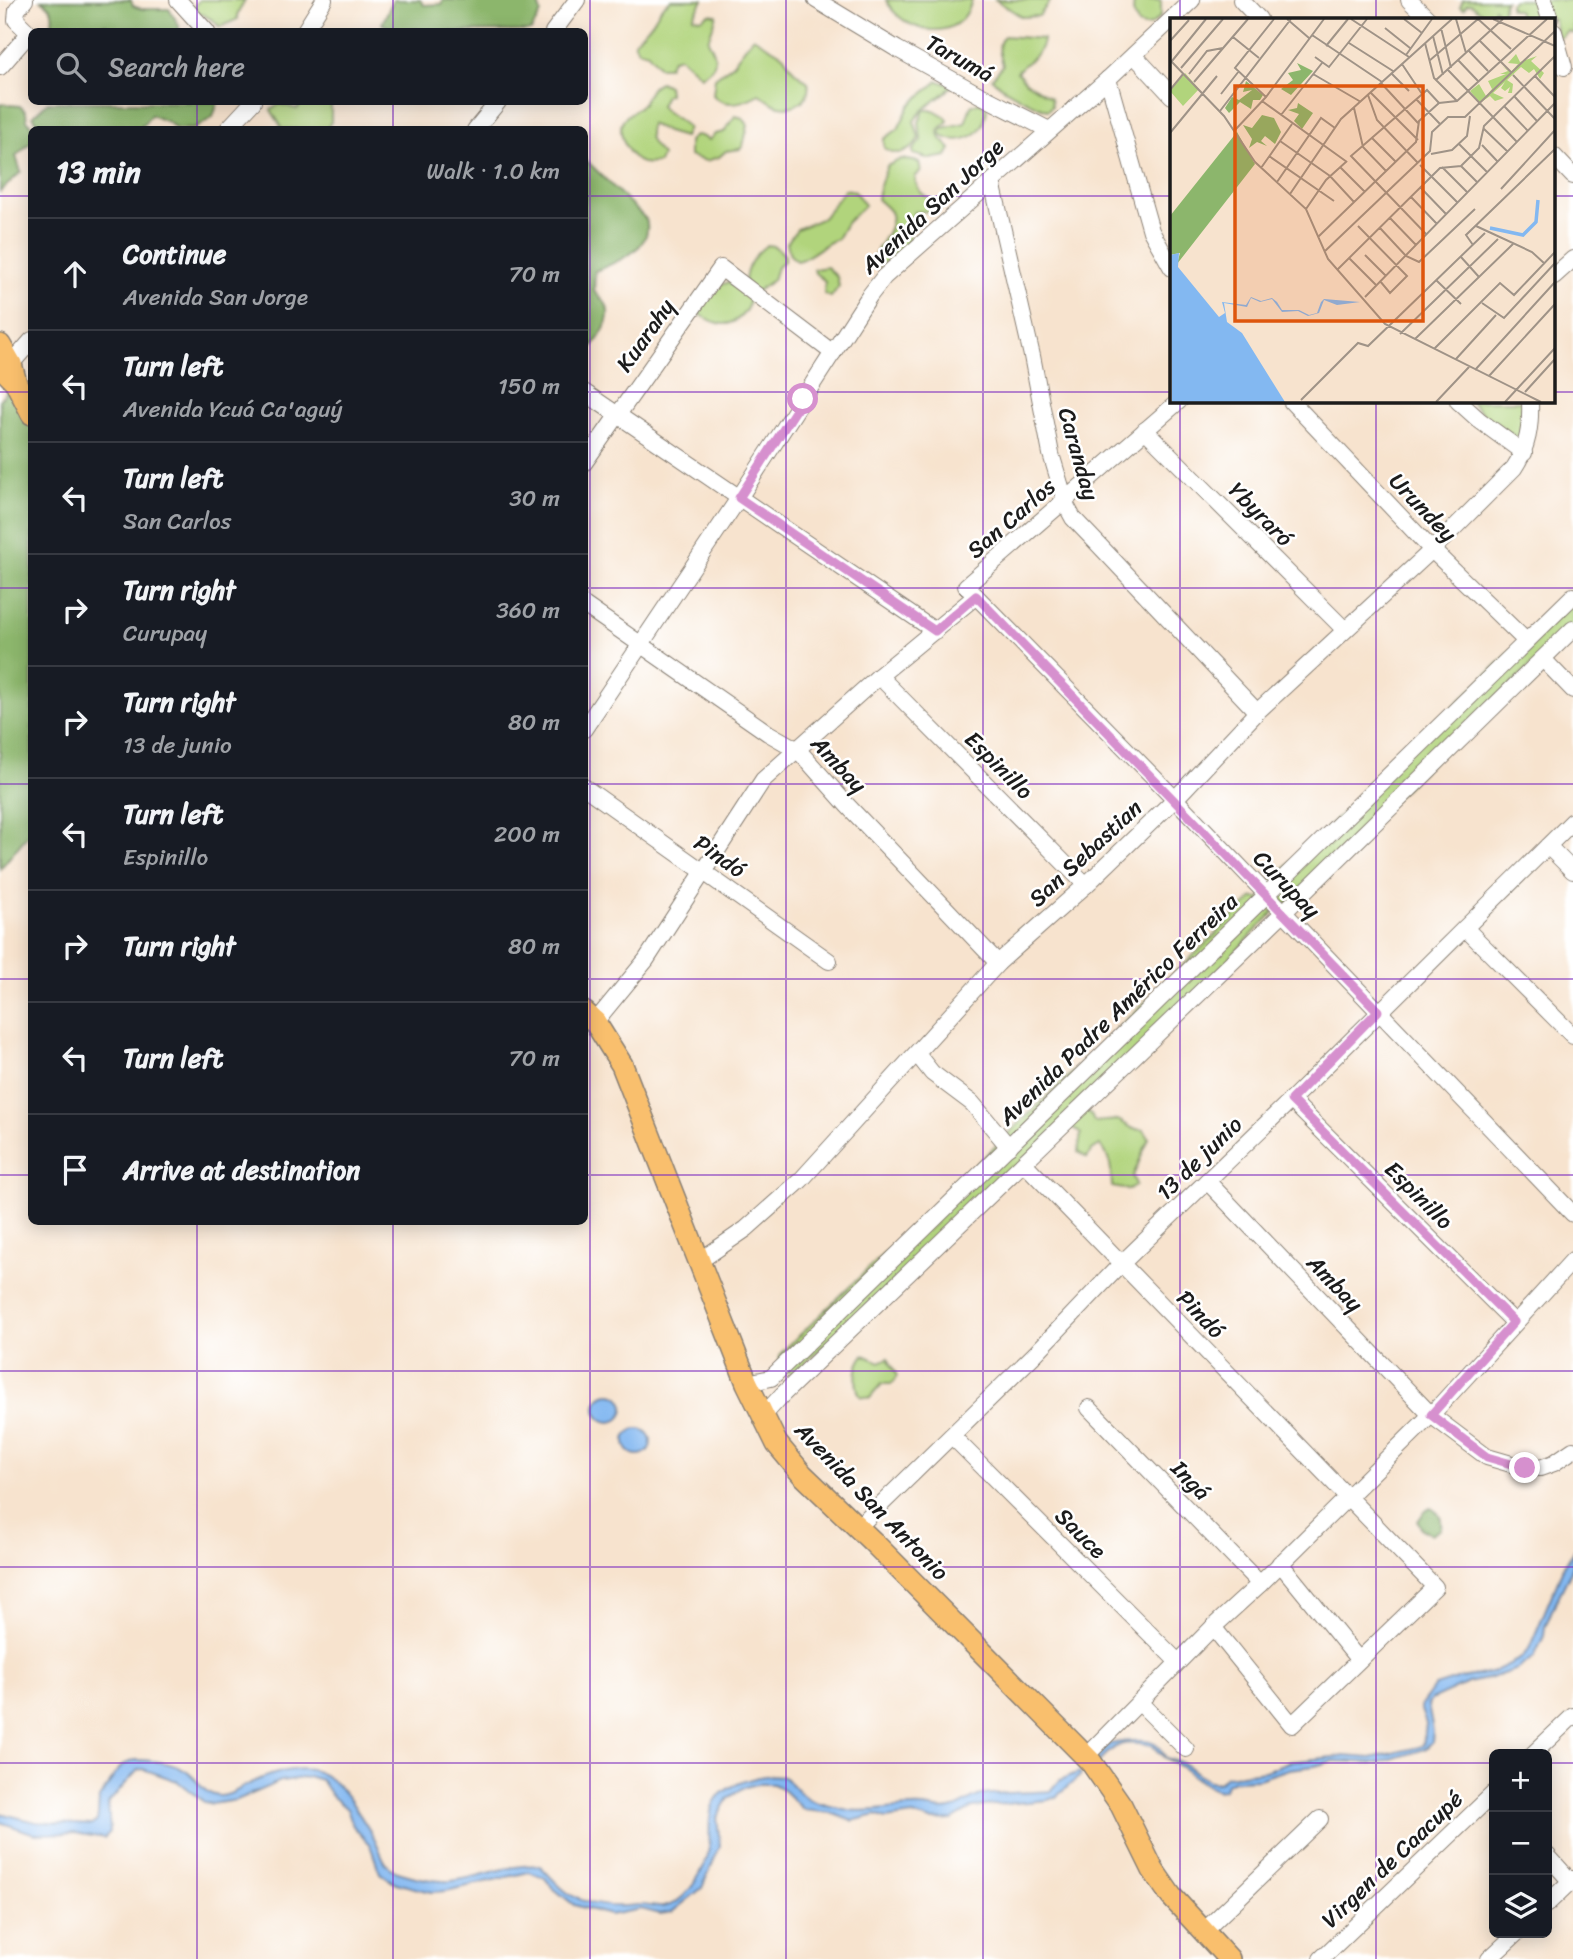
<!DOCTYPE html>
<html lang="en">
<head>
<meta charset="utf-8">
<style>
  :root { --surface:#171b24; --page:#242831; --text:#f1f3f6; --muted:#9ea1a6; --line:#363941 }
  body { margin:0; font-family:Sriracha,sans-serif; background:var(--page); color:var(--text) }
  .controls { position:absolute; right:21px; bottom:21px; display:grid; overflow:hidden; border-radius:10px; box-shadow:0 4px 18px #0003 }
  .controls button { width:63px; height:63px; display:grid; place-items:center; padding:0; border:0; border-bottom:2px solid var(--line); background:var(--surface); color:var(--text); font:35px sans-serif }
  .stop { position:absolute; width:21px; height:21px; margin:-16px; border:5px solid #d690ce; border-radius:50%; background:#fff }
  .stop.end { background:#d690ce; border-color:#fff; box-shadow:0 2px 7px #0008 }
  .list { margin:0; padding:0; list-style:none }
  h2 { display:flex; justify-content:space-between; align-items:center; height:91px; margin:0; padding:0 28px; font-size:30px }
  h2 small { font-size:23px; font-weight:400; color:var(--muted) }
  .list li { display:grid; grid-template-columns:46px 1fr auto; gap:21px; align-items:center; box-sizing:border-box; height:112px; padding:0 28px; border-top:2px solid var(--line) }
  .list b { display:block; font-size:26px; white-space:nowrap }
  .list p { margin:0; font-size:23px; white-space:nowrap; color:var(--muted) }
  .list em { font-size:23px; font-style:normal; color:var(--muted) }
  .icon { flex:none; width:38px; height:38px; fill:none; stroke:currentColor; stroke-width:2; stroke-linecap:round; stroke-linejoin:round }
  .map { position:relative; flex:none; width:1573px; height:1959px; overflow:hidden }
  .search { position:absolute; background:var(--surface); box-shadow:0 4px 18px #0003; left:28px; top:28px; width:560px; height:77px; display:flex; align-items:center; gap:18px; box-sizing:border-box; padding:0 24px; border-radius:10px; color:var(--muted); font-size:26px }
  .panel { position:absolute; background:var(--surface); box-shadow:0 4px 18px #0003; left:28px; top:126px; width:560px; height:1099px; border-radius:10px }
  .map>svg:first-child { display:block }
  .green { fill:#b1d47c; stroke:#66784c; stroke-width:2 }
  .forest { fill:#8cb66c; stroke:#546944; stroke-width:2 }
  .water { fill:#83b8f1; stroke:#506a86; stroke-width:2 }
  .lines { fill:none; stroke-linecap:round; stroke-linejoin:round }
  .minor-casing { stroke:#8a8075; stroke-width:18 }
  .major-casing { stroke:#8a8075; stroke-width:24 }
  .minor { stroke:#fff; stroke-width:16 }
  .major { stroke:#f9bf6d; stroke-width:21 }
  .route { stroke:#d690ce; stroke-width:9 }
  .grid { fill:none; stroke:#7b2cbf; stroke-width:2; stroke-opacity:0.55 }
  .labels { text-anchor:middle; stroke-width:5; stroke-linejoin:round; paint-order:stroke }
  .street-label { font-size:23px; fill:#1c1c1c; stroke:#fff }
  .inset-river { fill:none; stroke:#83b8f1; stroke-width:3.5 }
  .inset-road { fill:none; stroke:#9f9387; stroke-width:2 }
  .view { fill:#de560d; fill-opacity:0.15; stroke:#de560d; stroke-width:3.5 }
  .inset-edge { fill:none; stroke:#1c1c1c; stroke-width:3.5 }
</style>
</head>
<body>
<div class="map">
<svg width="1573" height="1959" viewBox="0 0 1573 1959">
  <rect width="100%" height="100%" fill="#fff"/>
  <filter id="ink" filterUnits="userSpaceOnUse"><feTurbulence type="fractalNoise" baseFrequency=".0143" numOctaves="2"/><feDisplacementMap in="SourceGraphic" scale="14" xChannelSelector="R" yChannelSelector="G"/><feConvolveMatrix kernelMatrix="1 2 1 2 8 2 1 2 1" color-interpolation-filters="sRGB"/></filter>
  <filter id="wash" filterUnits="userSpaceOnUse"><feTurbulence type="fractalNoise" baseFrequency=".00686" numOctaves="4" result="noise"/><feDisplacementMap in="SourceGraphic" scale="28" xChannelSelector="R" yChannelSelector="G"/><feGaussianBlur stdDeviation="1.57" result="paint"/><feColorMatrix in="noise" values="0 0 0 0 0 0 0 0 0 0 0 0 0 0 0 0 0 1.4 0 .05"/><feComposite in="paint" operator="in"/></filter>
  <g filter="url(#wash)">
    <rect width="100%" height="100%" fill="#f7e3ce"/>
    <!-- green -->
    <g class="green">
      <path d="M199 0H245L237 15 238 19 220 27 213 20 196 11 195 6Z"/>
      <path d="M671 0H703L693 17 701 19 709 14 717 15 708 40C717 56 720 66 701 76L680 57 672 59 668 67H659L648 53 638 50 634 42 652 23 662 7Z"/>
      <path d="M886 0H972C961 45 903 35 886 0Z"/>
      <path d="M996 0H1051L1039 16 1022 17Z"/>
      <path d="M1134 0H1161V16C1152 24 1149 29 1138 24L1133 12Z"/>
      <path d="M1463 0H1506L1504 2 1503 11 1500 14 1494 8 1491 16 1487 17 1471 4 1466 5 1464 9 1460 7Z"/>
      <path d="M1514 0H1573V33L1567 31 1561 37H1557L1554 19H1519V11L1510 8V3Z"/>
      <path d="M1004 36 1043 39C1042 55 1027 60 1017 72L1026 82 1051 98 1052 106 1048 110C1038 108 997 87 992 78L1003 65C1000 55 996 44 1004 36Z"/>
      <path d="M753 37 783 55 794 71 808 82C812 102 790 112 774 104 769 101 764 97 759 94 745 102 726 109 713 95L715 78 731 66Z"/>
      <path d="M938 81 953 85C941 99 925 104 914 121L919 138C911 152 898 158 884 148V139L898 129 910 105Z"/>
      <path d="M660 82 668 86 669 94 665 95 660 106C668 115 680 119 688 128L684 137 667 132 651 124C645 139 653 145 662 155L659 163C654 163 647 164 642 163 630 160 616 133 623 121 627 113 637 110 643 103 649 94 649 86 660 82Z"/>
      <path d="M303 102H331V122L326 129H280L281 126 271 110 279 104 297 109Z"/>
      <path d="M979 102 987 109C986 115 985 121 982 126 975 140 953 143 942 136L940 132 943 128 965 123 971 106Z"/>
      <path d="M924 110H934L946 117 948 121 938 130 941 139 951 149 947 156 930 159 913 154V150L921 140 919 122Z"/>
      <path d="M735 116 743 118 748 125 743 146 740 149 726 151 719 157 706 161 689 156V141L696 135 701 136 709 140 715 134 724 132Z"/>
      <path d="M901 159 919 162 921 171 915 177C916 192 925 196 936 204L932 211 914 212C910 220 911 226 910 235 908 249 889 259 878 267L869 265C874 251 898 225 890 212 887 207 881 203 877 199 878 188 883 177 887 166Z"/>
      <path d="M845 189 854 191 865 205 846 223 837 239C822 244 812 257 797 261L790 255 787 243 797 229 823 218Z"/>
      <path d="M767 245C774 245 781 250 785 256L784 261 777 267 773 280 754 293 745 282C745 268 755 253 767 245Z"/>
      <path d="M827 267 837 277 839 286 831 297 824 294 825 281 815 273 814 269Z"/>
      <path d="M729 282 749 298C749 305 748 307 744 313 729 331 716 324 699 314L711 288Z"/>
      <path d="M1470 401H1523L1522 430 1519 440 1484 415Z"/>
      <path d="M1573 592V625L1285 905 1266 886Z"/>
      <path d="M1253 898H1261L1274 912 1084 1110 1091 1114 1094 1122 1118 1120 1134 1129 1144 1130 1149 1138 1133 1176 1136 1185 1129 1190 1112 1187C1111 1170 1112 1159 1100 1145L1092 1150 1087 1158 1078 1152 1081 1134 1066 1123 792 1375C784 1370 777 1365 780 1354Z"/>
      <path d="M864 1355 880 1362 888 1358 897 1376 892 1384H882L870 1398 860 1396C854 1384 855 1365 864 1355Z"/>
    </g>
    <!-- forest -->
    <g class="forest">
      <path d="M41 0H131L133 6 142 9H169L179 25V31C170 32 158 33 150 31 137 29 129 25 116 31L105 24 96 27 93 31H62L52 23C54 10 51 7 41 0Z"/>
      <path d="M393 0H420L424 5 441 4 443 0H537L541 13 531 31 422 32 417 29 398 31 382 24Z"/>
      <path d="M48 102H218L213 117 194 129H176L168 122 151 115 140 129H41L33 116Z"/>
      <path d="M0 104 20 106 26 112 27 120 35 129 32 130 31 142 16 156 21 172 0 192Z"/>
      <path d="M584 158 646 219C655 248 617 262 595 271L594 291C597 295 603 300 606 304 614 320 597 344 585 353Z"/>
      <path d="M15 381 32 417V830L0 869V400Z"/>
      <path d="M1431 1508C1441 1514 1442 1517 1441 1529L1431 1535 1422 1529 1418 1521 1425 1511Z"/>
    </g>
    <!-- water -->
    <g class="water">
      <circle cx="610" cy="1408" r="14"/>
      <circle cx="638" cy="1442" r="13"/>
      <path d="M1573 1551V1567L1552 1610 1545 1627 1544 1636 1534 1657 1517 1669 1491 1678 1468 1683 1431 1700 1428 1705 1433 1731 1432 1742 1425 1749 1378 1763 1332 1761 1315 1766 1289 1769 1259 1779 1234 1780 1228 1783 1223 1790C1207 1789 1196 1778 1184 1769 1170 1759 1166 1762 1153 1746 1123 1742 1118 1740 1098 1763L1095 1760 1109 1744C1120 1742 1145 1738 1155 1744 1160 1747 1163 1753 1166 1758 1171 1760 1177 1760 1182 1763 1197 1770 1212 1793 1226 1776L1265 1771 1288 1762 1342 1756 1371 1758 1419 1747 1423 1745 1426 1724 1420 1707 1435 1686 1460 1678 1491 1673 1520 1659 1529 1649 1564 1566Z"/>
      <path d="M135 1760C154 1760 176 1762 191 1775 201 1784 205 1795 220 1796 231 1796 240 1788 249 1784 272 1773 308 1760 330 1779 349 1793 359 1815 372 1834 381 1847 381 1866 398 1872 414 1877 434 1882 451 1881 481 1878 509 1863 540 1866 550 1875 559 1888 571 1895 592 1907 614 1908 637 1905 646 1904 655 1908 663 1907 684 1904 701 1876 707 1858 713 1840 705 1818 715 1801 723 1787 750 1778 765 1776 791 1771 790 1788 808 1799 820 1805 836 1807 849 1810 873 1814 899 1805 923 1807 934 1808 943 1812 954 1808 965 1805 971 1797 982 1795 1005 1792 1028 1793 1051 1791L1060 1780 1079 1772 1081 1775 1056 1797 1048 1800 973 1807 952 1820 931 1821 913 1815 886 1819 876 1815 852 1821 831 1813 804 1810 780 1787 773 1784H757L746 1787 728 1798 717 1817 720 1846 702 1888 672 1912 660 1914 641 1909 610 1915 574 1905 553 1888 544 1877 529 1872 446 1891 432 1892 414 1888 393 1882 380 1873 370 1845 353 1826 347 1809 331 1795 321 1780 311 1777 281 1781 237 1800 212 1804 204 1802 177 1781 143 1769 138 1770 108 1803 110 1832 104 1838 74 1833 35 1834 0 1822V1813L36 1822 93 1825 97 1821 98 1815 99 1798 122 1765Z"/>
    </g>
  </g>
  <g filter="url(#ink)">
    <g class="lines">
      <defs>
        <g id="minor">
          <path d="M178 0 207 32"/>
          <path d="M816 0 897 49 978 94 1049 130"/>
          <path d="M1241 0 1259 19"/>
          <path d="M1409 0 1428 19"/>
          <path d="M1544 0 1550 19"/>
          <path d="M304 32 324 0"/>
          <path d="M553 32 577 0"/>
          <path d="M1554 32 1564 67"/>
          <path d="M1134 55 1172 96"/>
          <path d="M0 67 27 36V31L16 20 17 10 25 0"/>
          <path d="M1108 79 1151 231 1172 268"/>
          <path d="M227 130 253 102"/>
          <path d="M475 130 498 102"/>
          <path d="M1554 156 1573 176"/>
          <path d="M992 182 1032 356 1051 454 1067 507 1073 518 1097 543 1257 712"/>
          <path d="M1554 276 1573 259"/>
          <path d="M4 369 11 364 32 340"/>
          <path d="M584 392 935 631"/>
          <path d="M1179 401 966 586 1175 799 1573 1214"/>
          <path d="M1291 401 1432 550 1526 641"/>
          <path d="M1458 401 1479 420 1524 453"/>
          <path d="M1145 430 1345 630"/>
          <path d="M584 463 721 268 833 353"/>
          <path d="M584 605 768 733 798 750 847 805 998 963"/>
          <path d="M1543 659 1573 690"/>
          <path d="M879 676 1086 885"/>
          <path d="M584 729 739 498 870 295 884 277 1108 79 1192 0"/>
          <path d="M584 787 829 961"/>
          <path d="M1548 846 1573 871"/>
          <path d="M1465 928 1573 1036"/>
          <path d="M595 1022 646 960 763 780 879 676 976 596"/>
          <path d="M917 1054 932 1073 972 1103 1009 1147"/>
          <path d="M1291 1100 1514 1322"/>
          <path d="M1024 1163 1435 1587 1292 1725 1213 1627"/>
          <path d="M1207 1181 1431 1415 1487 1457 1525 1468H1540L1554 1463 1573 1450"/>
          <path d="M698 1262 746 1229 801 1180 998 963 1086 885 1175 799 1257 712 1432 550 1514 468C1528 447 1531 426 1530 401"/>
          <path d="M747 1383 771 1378 1573 596"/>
          <path d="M1089 1408 1260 1584"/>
          <path d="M762 1417 782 1395 1283 913 1573 629"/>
          <path d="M952 1436 1178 1662"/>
          <path d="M858 1527 1035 1354 1121 1264 1291 1100 1573 821"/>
          <path d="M1280 1563 1358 1659"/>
          <path d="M1139 1702 1186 1749"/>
          <path d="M1533 1754 1573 1716"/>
          <path d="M1086 1756 1213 1627 1260 1584 1431 1415 1573 1260"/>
          <path d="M1547 1855 1573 1884"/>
          <path d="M1547 1904 1573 1879"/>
          <path d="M1203 1932 1320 1819"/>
          <path d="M1321 1959 1494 1793"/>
          <path d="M1489 1959 1517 1933"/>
        </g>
        <g id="major">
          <path d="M0 345 11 364 15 379"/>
          <path d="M0 366 15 381 32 414"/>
          <path d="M584 1012 595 1022 622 1065 747 1383 777 1444 802 1474 872 1541 1091 1762 1121 1805 1153 1870 1171 1896 1229 1959"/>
        </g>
      </defs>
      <!-- minor casing -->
      <use href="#minor" class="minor-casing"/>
      <!-- major casing -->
      <use href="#major" class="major-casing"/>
      <!-- minor -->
      <use href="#minor" class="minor"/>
      <!-- major -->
      <use href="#major" class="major"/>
    </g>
  </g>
  <g class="lines" filter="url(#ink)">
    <!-- route -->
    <path class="route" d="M803 399 739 498 935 631 976 596 1378 1011 1291 1100 1514 1322 1431 1415 1487 1457 1525 1468"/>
  </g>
  <!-- grid -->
  <path class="grid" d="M197 0V32M393 0V32M590 0V1959M786 0V1959M983 0V1959M1180 0V19M1376 0V19M197 102V130M393 102V130M0 196H32M584 196H1172M1554 196H1573M0 392H32M584 392H1172M1554 392H1573M1180 401V1959M1376 401V1959M0 588H32M584 588H1573M0 784H32M584 784H1573M0 979H32M584 979H1573M0 1175H32M584 1175H1573M197 1222V1959M393 1222V1959M0 1371H1573M0 1567H1573M0 1763H1494M1547 1763H1573"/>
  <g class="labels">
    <!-- street labels -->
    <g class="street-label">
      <text transform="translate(960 58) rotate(29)" y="8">Tarumá</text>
      <text transform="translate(932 206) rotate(-43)" y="8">Avenida San Jorge</text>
      <text transform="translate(645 335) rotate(-55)" y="8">Kuarahy</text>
      <text transform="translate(1079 454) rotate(74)" y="8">Caranday</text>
      <text transform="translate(1423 507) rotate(46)" y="8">Urundey</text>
      <text transform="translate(1261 514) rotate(45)" y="8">Ybyraró</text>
      <text transform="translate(1011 518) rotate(-41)" y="8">San Carlos</text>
      <text transform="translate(839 764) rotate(47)" y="8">Ambay</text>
      <text transform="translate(999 765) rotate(45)" y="8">Espinillo</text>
      <text transform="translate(1085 853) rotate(-43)" y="8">San Sebastian</text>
      <text transform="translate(720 856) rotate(35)" y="8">Pindó</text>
      <text transform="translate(1287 884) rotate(46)" y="8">Curupay</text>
      <text transform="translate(1118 1009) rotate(-44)" y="8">Avenida Padre Américo Ferreira</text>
      <text transform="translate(1199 1158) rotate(-44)" y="8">13 de junio</text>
      <text transform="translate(1419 1195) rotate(45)" y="8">Espinillo</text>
      <text transform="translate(1335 1283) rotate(46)" y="8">Ambay</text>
      <text transform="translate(1201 1314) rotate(46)" y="8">Pindó</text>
      <text transform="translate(1191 1480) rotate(46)" y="8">Ingá</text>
      <text transform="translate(872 1501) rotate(46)" y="8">Avenida San Antonio</text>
      <text transform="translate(1081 1533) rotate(45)" y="8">Sauce</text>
      <text transform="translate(1392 1859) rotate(-44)" y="8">Virgen de Caacupé</text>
    </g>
  </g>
  <!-- overview -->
  <g transform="translate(1170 18)">
    <rect width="385" height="385" fill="#f7e3ce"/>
    <path d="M346 36 350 44 367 38 361 43 374 55 370 61 364 51 359 55 351 49 337 62 343 66 342 75H338L340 69 335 73 331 70 335 64 323 75 334 80 325 83 320 78 310 85 300 73 309 66 316 78 322 71 318 63 336 56H330L338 53 332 48 341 54 348 46 338 45ZM15 55 29 71 13 88 0 73Z" fill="#b1d47c"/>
    <path d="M127 45 143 53 121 77 111 71 123 62 118 55 131 52ZM76 63 93 77 90 82H83L81 91 70 84 59 95 55 90 62 79 69 82 82 72 73 74ZM128 85 143 95 132 111 124 103 129 96 118 92 127 90ZM92 97 104 100 111 114 105 126 95 118 91 123 97 128 87 124 79 130 82 121 73 107 82 110ZM67 114 85 146 7 246 10 235 0 237V198Z" fill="#8cb66c"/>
    <path d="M9 235 8 249 49 299 55 295 52 284 76 287 81 279 91 283 102 280 107 284 112 292H129L139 297 147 295 151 284 154 281 190 284 167 287 154 282 149 295 138 298 128 293 112 294 102 281 90 284 81 280 77 289 54 285 57 304 72 315 115 384H2L0 237Z" fill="#83b8f1"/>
    <path class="inset-river" d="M320 210 353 217 366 204 368 182"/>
    <path class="inset-road" d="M117 1 139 20M181 1 239 39M234 1 252 15M286 1 296 35M308 1 341 31M323 1 385 28M215 10 240 30M271 10 281 50M142 17 212 64M263 18 273 57M63 19 89 40M0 23 19 2M310 23 341 54M179 25 223 53M255 25 264 60 287 83M156 28 178 1M299 33 318 53M236 37 262 1M145 39 159 49 197 1M0 42 54 98 85 144 136 191 158 241 215 306 371 384M288 42 308 63M2 43 36 1M259 43 308 1M232 46 252 76M11 50 53 1M278 52 347 124M221 55 239 73M19 56 37 33 53 30M143 56 191 84M343 57 385 101M365 58 385 79M266 62 333 1M24 64 78 1M211 65 248 105M0 72 14 55M201 75 248 122M51 76 69 53M198 77 207 102 248 145M344 78 367 103M96 79 65 50 104 1M246 81 270 106M92 83 177 144M334 88 358 113M184 90 193 129 216 153M50 93 121 1M111 97 152 45M313 110 338 134M65 112 96 79 154 1M0 115 47 58M202 120 226 144M110 123 160 158 184 184M289 126 317 154M312 127 328 144M261 136 282 132 297 118 300 98M99 138 164 183M250 147 287 184M291 148 307 164M170 149 195 174M272 149 297 174M91 150 122 106M107 164 151 100 165 110M250 169 276 196M331 171 385 112M120 176 171 101 282 1M241 179 267 206M136 191 156 162 177 143M220 200 246 227M188 208 237 258 220 275 210 263M306 208 362 234 375 246M210 210 236 238 249 244 305 191M256 216 181 138 257 72 269 85M148 219 246 124 249 103 269 85 287 83 377 1M303 227 296 217 385 131M154 234 260 133 262 114 278 99H295L385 13M195 237 216 258M291 239 309 259M179 240 206 267M168 251 270 150 291 148 309 130 314 108 385 38M266 262 291 286M195 279 385 85M312 285 334 300 385 245M230 316 328 221M245 321 343 226M264 331 330 265 344 277 385 234M286 341 326 297M305 352 385 264M319 358 385 286M355 374 385 341M131 382 188 325 198 328 315 215M266 384 299 349M335 384 385 330"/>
    <path class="view" d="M65 68H253V303H65Z"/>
    <rect width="385" height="385" class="inset-edge"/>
  </g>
</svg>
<div class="controls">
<button>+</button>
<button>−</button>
<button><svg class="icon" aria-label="layers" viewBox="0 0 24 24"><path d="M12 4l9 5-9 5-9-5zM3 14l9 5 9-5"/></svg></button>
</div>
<div class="stop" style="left:803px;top:399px"></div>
<div class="stop end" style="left:1525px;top:1468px"></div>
<div class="search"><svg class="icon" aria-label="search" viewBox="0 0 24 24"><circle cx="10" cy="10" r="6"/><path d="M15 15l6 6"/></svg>Search here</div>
<section class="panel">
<h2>13 min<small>Walk · 1.0 km</small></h2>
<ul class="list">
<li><svg class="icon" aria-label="ahead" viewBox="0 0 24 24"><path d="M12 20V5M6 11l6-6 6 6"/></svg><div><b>Continue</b><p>Avenida San Jorge</p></div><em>70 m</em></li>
<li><svg class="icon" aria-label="left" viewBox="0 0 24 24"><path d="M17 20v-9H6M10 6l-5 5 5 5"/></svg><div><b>Turn left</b><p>Avenida Ycuá Ca'aguý</p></div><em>150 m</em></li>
<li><svg class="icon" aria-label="left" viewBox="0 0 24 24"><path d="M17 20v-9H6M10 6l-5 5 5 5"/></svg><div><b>Turn left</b><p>San Carlos</p></div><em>30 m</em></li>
<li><svg class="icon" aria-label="right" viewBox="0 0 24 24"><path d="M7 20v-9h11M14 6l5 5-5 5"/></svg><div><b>Turn right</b><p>Curupay</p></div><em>360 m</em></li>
<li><svg class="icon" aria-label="right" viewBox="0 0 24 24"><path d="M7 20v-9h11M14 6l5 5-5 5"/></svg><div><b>Turn right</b><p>13 de junio</p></div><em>80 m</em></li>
<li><svg class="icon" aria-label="left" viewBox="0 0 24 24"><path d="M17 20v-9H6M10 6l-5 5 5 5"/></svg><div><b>Turn left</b><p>Espinillo</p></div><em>200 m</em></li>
<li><svg class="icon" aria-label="right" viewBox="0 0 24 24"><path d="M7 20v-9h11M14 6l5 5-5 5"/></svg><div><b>Turn right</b></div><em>80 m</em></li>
<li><svg class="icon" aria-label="left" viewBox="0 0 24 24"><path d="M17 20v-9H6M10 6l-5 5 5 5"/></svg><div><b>Turn left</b></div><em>70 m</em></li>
<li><svg class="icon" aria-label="arrive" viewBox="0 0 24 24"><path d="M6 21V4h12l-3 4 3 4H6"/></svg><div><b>Arrive at destination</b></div></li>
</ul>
</section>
</div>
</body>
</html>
